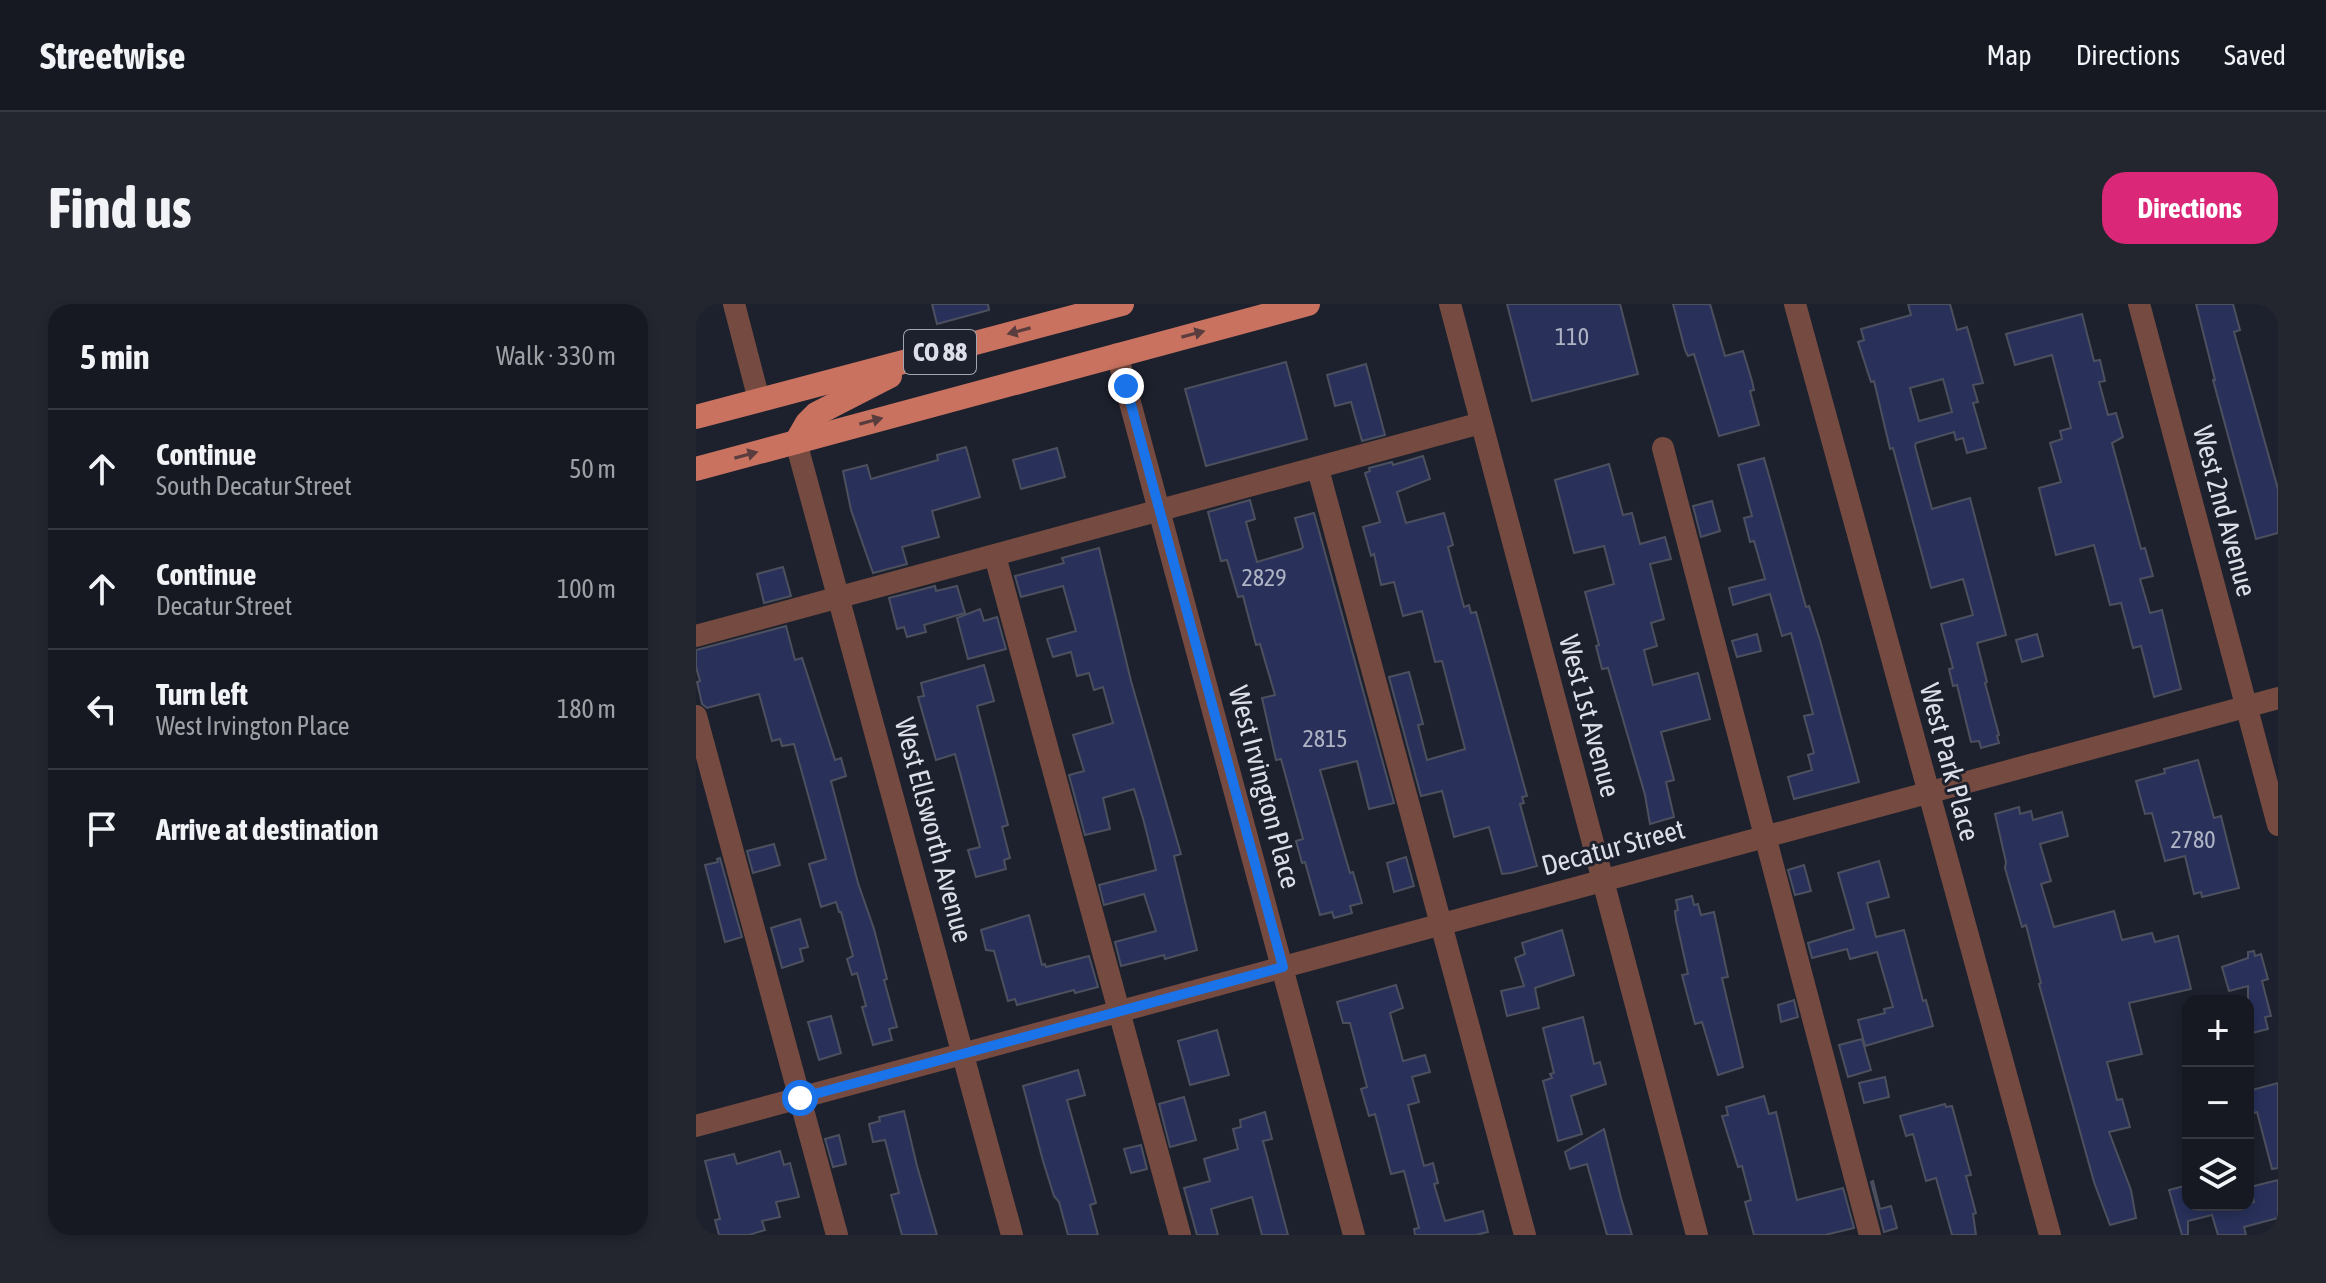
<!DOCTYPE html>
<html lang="en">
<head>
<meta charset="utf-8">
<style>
  :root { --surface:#161922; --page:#23262f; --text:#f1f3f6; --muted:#9ea0a5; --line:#353840; --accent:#db2777 }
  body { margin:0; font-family:"Asap Condensed",sans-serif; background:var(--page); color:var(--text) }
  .controls { position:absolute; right:24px; bottom:24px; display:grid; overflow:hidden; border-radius:16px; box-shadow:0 4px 12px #0003 }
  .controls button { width:72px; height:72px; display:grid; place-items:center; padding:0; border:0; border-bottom:2px solid var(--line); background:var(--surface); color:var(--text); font:40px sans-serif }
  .stop { position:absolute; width:24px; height:24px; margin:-18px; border:6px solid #1a73e8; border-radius:50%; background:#fff }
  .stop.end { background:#1a73e8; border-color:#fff; box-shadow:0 2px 8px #0008 }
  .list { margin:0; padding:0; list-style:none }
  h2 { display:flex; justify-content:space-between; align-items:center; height:104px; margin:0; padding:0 32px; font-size:34px }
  h2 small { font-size:26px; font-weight:400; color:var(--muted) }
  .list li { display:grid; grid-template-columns:52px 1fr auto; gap:24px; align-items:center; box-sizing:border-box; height:120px; padding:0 32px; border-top:2px solid var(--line) }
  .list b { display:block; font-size:30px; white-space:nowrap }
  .list p { margin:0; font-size:26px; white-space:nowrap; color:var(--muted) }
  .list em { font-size:26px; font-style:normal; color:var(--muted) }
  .icon { flex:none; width:44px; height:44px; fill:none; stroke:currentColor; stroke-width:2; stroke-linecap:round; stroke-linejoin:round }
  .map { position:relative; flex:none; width:1582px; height:931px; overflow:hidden; border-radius:24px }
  header { display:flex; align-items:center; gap:48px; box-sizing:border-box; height:112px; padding:0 40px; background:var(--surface); border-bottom:2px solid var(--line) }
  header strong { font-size:38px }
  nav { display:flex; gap:44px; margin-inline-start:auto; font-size:28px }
  .intro { display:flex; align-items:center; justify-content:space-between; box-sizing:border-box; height:192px; padding:0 48px }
  h1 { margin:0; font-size:56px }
  .button { padding:20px 36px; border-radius:24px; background:var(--accent); color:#fff; font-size:28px; font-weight:700 }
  main { display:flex; gap:48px; padding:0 48px }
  aside { flex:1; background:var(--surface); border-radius:24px; box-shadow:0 4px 12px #0003 }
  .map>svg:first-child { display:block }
  .building { fill:#29315b; stroke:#4c505e; stroke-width:2; fill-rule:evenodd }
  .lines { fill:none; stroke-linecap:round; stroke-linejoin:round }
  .minor { stroke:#754b41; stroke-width:22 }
  .major { stroke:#c8725f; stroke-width:24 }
  .oneway { fill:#593d3e }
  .route { stroke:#1a73e8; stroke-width:10 }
  .labels { text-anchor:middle; stroke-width:6; stroke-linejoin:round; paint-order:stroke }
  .number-label { font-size:24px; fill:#afb4c4 }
  .shield { fill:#1d212d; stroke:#a3a6af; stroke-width:2 }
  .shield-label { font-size:26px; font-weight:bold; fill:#dcdfe7 }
  .street-label { font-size:28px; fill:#dcdfe7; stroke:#1d212d }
</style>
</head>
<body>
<header>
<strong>Streetwise</strong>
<nav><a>Map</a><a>Directions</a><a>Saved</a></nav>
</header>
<div class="intro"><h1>Find us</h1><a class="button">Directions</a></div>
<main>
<aside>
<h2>5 min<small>Walk · 330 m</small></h2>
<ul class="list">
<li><svg class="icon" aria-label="ahead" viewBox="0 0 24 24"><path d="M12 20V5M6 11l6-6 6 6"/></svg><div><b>Continue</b><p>South Decatur Street</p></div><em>50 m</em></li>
<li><svg class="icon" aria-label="ahead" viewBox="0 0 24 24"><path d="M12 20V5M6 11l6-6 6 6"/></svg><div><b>Continue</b><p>Decatur Street</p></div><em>100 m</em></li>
<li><svg class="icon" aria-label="left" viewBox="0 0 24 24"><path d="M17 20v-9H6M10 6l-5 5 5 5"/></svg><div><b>Turn left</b><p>West Irvington Place</p></div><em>180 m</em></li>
<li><svg class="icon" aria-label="arrive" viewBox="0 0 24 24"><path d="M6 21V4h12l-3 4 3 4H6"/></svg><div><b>Arrive at destination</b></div></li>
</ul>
</aside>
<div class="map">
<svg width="1582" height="931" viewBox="0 0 1582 931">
  <rect width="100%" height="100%" fill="#1d212d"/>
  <!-- building -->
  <g class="building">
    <path d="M236 0H292L293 6 241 20Z"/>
    <path d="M811 0H924L942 70 836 97Z"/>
    <path d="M977 0H1014L1029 52 1047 47 1056 77 1058 86 1054 87 1063 121 1023 132 998 50 992 52 989 46Z"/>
    <path d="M1212 0H1254L1261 26 1271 23 1287 79 1277 81 1282 98 1277 99 1290 144 1271 149 1267 134 1260 136 1258 128 1220 139 1219 142 1236 205 1274 194 1310 331 1281 339 1291 378 1289 379 1303 431 1301 432 1303 439 1285 444 1283 437 1275 438 1261 381 1257 382 1253 365 1257 364 1245 320 1277 311 1267 275 1235 284 1197 144 1194 145 1178 77 1175 78 1162 38 1168 36 1165 25 1215 11ZM1247 75 1256 108 1223 117 1214 84Z"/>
    <path d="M1500 0H1537L1544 26 1538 28 1582 185V229L1560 235 1517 76H1519Z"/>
    <path d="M1386 10 1398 57 1404 56 1409 77 1403 78 1412 111 1420 109 1427 133 1416 139 1445 245 1449 244 1457 272 1444 275 1454 309 1466 306 1485 385 1458 393 1445 342 1437 344 1425 299 1414 301 1398 241 1360 251 1343 184 1365 178 1354 139 1366 135 1364 127 1375 124 1356 51 1319 61 1310 30Z"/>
    <path d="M590 58 611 135 510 162 489 85Z"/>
    <path d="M670 60 689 131 666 137 655 98 639 102 631 71Z"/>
    <path d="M270 143 284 193 236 207 243 233 206 243 211 260 177 269 155 206 147 167 171 161 175 175 242 156 241 151Z"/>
    <path d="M361 144 369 173 325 185 317 156Z"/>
    <path d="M727 152 734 175 701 188 710 219 748 209 757 241 752 243 768 303 773 301 775 309 780 308 831 492 826 493 828 499 824 500 841 562 815 569 806 570 793 523 758 533 746 487 725 492 693 373 713 368 727 420 722 421 731 456 769 445 746 357 739 358 726 307 707 312 698 278 685 281 678 250 675 252 667 223 684 218 669 169 674 167 673 164 696 158 697 161Z"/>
    <path d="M1068 154 1110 303 1113 302 1124 336 1163 478 1098 495 1092 473 1116 466 1112 451 1118 449 1108 412 1117 410 1095 329 1086 332 1074 290 1037 301 1033 284 1069 275 1058 237 1054 238 1048 214 1056 212 1042 161Z"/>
    <path d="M913 160 927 211 936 209 944 240 969 233 975 255 954 260 968 315 955 319 961 342 948 346 957 381 1002 369 1014 415 965 428 978 476 970 478 978 513 954 520 949 491 912 364 906 365 900 342 903 341 889 288 918 280 908 242 878 249 859 176Z"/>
    <path d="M554 196 559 215 550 218 561 258 605 245 607 243 599 214 618 209 698 499 673 505 661 457 624 466 654 569 657 568 666 599 654 602 656 609 638 614 636 608 624 611 609 558 606 559 600 537 607 535 602 517 585 455 580 456 566 394 579 391 564 340 560 341 547 292 542 293 531 256 525 257 512 208Z"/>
    <path d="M1016 197 1024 227 1005 233 997 202Z"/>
    <path d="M403 244 435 377 485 550 478 552 501 646 469 655 468 651 425 662 419 638 460 627 448 590 408 601 403 581 460 566 448 518 438 485 407 494 414 525 389 531 373 471 388 467 377 431 417 419 407 383 398 386 393 369 381 372 375 348 357 353 351 335 380 327 367 282 325 293 319 272 368 259 366 254Z"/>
    <path d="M87 263 95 292 68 299 61 270Z"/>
    <path d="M239 282 240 287 261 282 269 309 228 321 230 328 211 333 208 323 201 325 193 294Z"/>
    <path d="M284 305 288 317 301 313 310 345 272 355 261 314Z"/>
    <path d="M90 322 99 356 106 354 139 456 145 454 150 472 135 477 162 579 178 625 191 675 188 676 201 723 193 725 196 736 177 741 166 703 170 702 161 669 156 671 151 655 157 652 145 608H143L140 598 125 603 113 560 130 555 98 440 86 442 84 435 76 437 63 390 11 404 6 400 1 378 4 377 0 363V346Z"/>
    <path d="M1061 330 1065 347 1041 353 1036 337Z"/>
    <path d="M1341 330 1347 352 1326 358 1320 336Z"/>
    <path d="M288 361 298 397 281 402 312 521 306 523 314 554 308 556 310 565 280 573 272 546 284 543 259 450 240 456 222 393 228 392 225 379Z"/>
    <path d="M1502 456 1518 514 1525 512 1543 584 1506 593 1505 588 1498 590 1489 552 1469 557 1456 509 1449 510 1440 477 1469 469 1468 465Z"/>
    <path d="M1323 503 1324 510 1335 507 1337 516 1366 508 1372 532 1344 540 1355 577 1345 580 1358 623 1418 607 1426 636 1456 629 1459 638 1482 632 1495 685 1433 699 1446 750 1411 758 1421 796 1426 795 1434 823 1413 828 1435 886 1440 914 1414 921 1398 878 1343 680 1345 679 1330 621 1326 623 1309 564 1310 558 1299 510Z"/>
    <path d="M78 540 84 561 57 569 51 547Z"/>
    <path d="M710 553 718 582 698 588 691 559Z"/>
    <path d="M24 554 46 633 29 638 9 561 22 558 21 555Z"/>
    <path d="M1183 557 1193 593 1171 599 1180 633 1208 626 1227 697 1230 696 1237 722 1169 742 1162 716 1189 709 1188 705 1197 703 1181 648 1154 655 1151 645 1116 654 1112 639 1158 625 1142 569Z"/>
    <path d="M1108 561 1115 587 1099 591 1092 566Z"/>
    <path d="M996 592 998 601 1002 600 1005 611 1018 608 1032 673 1026 674 1047 763 1022 771 1006 718 999 720 986 671 992 670 980 616 979 607 982 606 980 596Z"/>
    <path d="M333 611 346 661 349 660 350 663 393 652 402 683 379 689 378 686 321 701 319 695 312 697 298 647 290 646 285 626Z"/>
    <path d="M104 615 112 643 104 645 107 657 86 664 75 624Z"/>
    <path d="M866 626 878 671 839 684 843 704 811 712 805 687 828 682 819 654 829 650 826 639Z"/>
    <path d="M1558 647 1559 652 1565 650 1572 675 1566 677 1575 712 1569 713 1572 725 1552 730V682L1533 687 1526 663 1552 654V648Z"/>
    <path d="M700 681 707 704 694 709 707 757 729 751 734 768 716 773 723 798 712 801 728 862 737 859 742 879 738 880 749 917 787 907 792 928 780 931H719L718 925 723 924 708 867 695 870 679 810 673 812 665 785 671 783 654 719H647L641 698Z"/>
    <path d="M1098 696 1102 713 1085 718 1082 701Z"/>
    <path d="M135 712 145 749 123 756 112 718Z"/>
    <path d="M887 713 898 760 904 758 910 780 875 792 886 830 862 837 847 777 856 774 854 770 858 769 847 724Z"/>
    <path d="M521 726 533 771 494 781 482 737Z"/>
    <path d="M1166 735 1175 766 1152 773 1143 741Z"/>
    <path d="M382 766 389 791 371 796 400 899 394 901 402 931H372L363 898 358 892 347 857 327 782Z"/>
    <path d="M1189 773 1193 793 1168 799 1163 779Z"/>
    <path d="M1582 779V864L1576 865 1561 808 1552 811V787Z"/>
    <path d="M1068 792 1073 810 1080 808 1101 896 1147 884 1158 924 1129 931H1058L1049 898 1055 896 1046 862 1042 863 1026 812 1032 811 1030 803Z"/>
    <path d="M488 793 500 836 474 843 463 800Z"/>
    <path d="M1249 800 1250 803 1256 802 1275 871 1270 872 1280 909 1277 910 1280 931H1256L1240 874 1230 877 1217 830 1210 832 1204 812Z"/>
    <path d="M208 807 221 862 241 931H206L195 891 203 889 189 836 177 838 173 820 184 817 183 813Z"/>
    <path d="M569 808 576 835 567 837 592 931H566L556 893 515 905 522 931H501L488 884 514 877 508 855 542 845 537 825 545 823 544 816Z"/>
    <path d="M908 825 925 894 936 931H911L891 860 874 865 869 848Z"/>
    <path d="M143 831 150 860 137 863 129 835Z"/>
    <path d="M445 841 451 865 435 869 428 845Z"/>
    <path d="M84 847 88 861 94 859 103 893 80 898 84 913 66 917 69 926 53 931H23L19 916 24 915 9 857 38 850 41 860Z"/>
    <path d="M1582 876V914L1548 923 1550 931H1522L1516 911 1492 917V931H1486L1473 886 1492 881V901H1531L1532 905 1558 898 1554 883Z"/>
    <path d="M1177 877 1184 905 1195 902 1201 924 1188 928 1175 878Z"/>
  </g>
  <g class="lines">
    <!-- minor -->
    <g class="minor">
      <path d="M38 0 63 96"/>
      <path d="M754 0 1001 931"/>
      <path d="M1099 0 1354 931"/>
      <path d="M1443 0 1582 521"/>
      <path d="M421 50 658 931"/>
      <path d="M100 138 316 931"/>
      <path d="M967 144 1174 931"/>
      <path d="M622 165 829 931"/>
      <path d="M299 252 484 931"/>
      <path d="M0 332 785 119"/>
      <path d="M0 412 141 931"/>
      <path d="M0 822 1582 394"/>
    </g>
    <!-- major -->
    <g class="major">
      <path d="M0 113 426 0"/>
      <path d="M100 138 111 119 120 110 194 72"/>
      <path d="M0 165 612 0"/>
    </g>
  </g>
  <!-- one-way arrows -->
  <defs><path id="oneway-solid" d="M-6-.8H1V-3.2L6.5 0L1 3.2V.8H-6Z" transform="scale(2)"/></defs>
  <g class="oneway">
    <use href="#oneway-solid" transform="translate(323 27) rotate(165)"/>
    <use href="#oneway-solid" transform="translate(497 30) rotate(-15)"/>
    <use href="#oneway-solid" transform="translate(175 117) rotate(-15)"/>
    <use href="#oneway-solid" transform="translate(50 151) rotate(-15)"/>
  </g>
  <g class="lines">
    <!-- route -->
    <path class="route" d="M104 794 587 663 430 82"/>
  </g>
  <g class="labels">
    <!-- number labels -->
    <g class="number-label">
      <text x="876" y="41">110</text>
      <text x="568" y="282">2829</text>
      <text x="629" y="443">2815</text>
      <text x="1497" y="544">2780</text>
    </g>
    <!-- shield labels -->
    <rect class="shield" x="208" y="26" width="72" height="44" rx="6"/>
    <g class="shield-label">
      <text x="244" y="57">CO 88</text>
    </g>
    <!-- street labels -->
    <g class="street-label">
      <text transform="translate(1529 207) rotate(75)" y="10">West 2nd Avenue</text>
      <text transform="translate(894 412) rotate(75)" y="10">West 1st Avenue</text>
      <text transform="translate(1254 458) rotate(75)" y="10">West Park Place</text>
      <text transform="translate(569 483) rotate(75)" y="10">West Irvington Place</text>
      <text transform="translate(238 526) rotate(75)" y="10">West Ellsworth Avenue</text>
      <text transform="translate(917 543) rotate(-15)" y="10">Decatur Street</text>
    </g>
  </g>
</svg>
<div class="controls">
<button>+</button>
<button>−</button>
<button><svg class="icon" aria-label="layers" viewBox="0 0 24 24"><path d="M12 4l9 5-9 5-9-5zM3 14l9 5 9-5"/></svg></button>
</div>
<div class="stop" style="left:104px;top:794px"></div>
<div class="stop end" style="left:430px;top:82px"></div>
</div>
</main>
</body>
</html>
